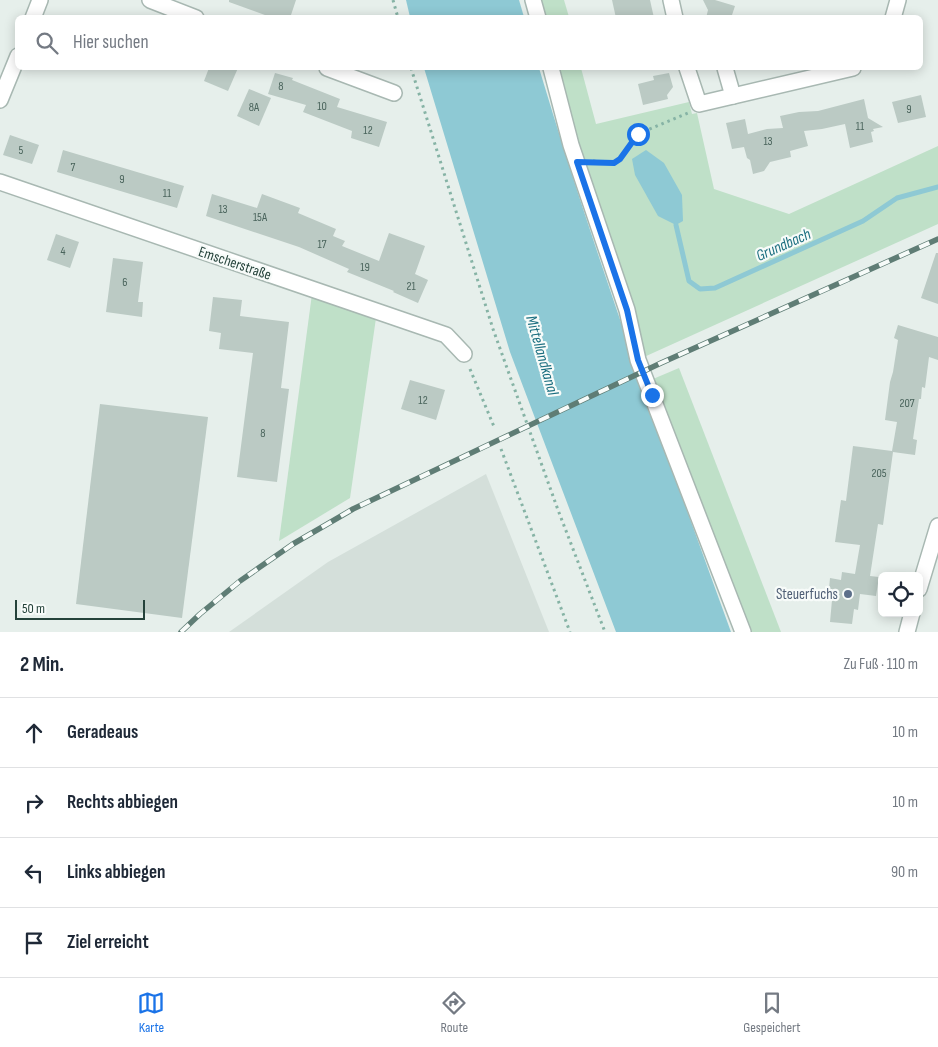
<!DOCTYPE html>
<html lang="de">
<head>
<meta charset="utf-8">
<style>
  :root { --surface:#fff; --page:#f2f2f3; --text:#1f2937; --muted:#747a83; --line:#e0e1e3; --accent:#1a73e8 }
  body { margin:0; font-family:"Sofia Sans Condensed",sans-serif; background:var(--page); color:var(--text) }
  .controls { position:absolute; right:15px; bottom:15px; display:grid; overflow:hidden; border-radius:8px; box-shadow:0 2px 12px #0003 }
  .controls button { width:45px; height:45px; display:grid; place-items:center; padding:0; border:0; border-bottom:1px solid var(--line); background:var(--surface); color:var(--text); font:25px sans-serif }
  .scale { position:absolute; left:15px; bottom:12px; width:130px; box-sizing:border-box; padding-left:5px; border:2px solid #24423a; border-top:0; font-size:14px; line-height:18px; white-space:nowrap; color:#24423a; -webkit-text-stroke:4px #f7fbf9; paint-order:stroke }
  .stop { position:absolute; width:15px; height:15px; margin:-11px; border:4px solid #1a73e8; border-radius:50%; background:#fff }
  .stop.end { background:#1a73e8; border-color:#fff; box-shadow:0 1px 5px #0008 }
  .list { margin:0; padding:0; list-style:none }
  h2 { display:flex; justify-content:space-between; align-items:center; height:65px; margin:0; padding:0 20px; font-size:21px }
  h2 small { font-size:16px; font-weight:400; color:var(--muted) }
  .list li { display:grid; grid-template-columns:32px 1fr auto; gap:15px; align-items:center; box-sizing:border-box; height:70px; padding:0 20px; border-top:1px solid var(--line) }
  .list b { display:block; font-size:19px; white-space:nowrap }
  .list em { font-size:16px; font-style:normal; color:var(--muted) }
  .icon { flex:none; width:28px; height:28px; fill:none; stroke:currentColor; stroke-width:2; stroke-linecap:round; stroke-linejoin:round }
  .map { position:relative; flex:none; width:938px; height:632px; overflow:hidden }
  .search { position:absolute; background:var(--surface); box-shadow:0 2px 12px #0003; left:15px; right:15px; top:15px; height:55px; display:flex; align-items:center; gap:12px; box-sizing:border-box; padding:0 18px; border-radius:8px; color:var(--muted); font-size:19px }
  .sheet { height:345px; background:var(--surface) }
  nav { display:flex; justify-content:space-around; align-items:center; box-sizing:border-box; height:70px; border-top:1px solid var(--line); background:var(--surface); font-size:14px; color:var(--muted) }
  nav a { display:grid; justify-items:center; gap:2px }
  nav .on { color:var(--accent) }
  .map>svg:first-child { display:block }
  .built { fill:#d4dfda }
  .green { fill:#bfe0c8 }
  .water { fill:#8ec9d4 }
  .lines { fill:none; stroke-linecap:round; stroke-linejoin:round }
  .stream { stroke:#8ec9d4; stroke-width:5 }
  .building { fill:#bbcac4 }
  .minor-casing { stroke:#a8b8b2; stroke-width:18 }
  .path { stroke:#86b3a5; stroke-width:3; stroke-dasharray:2.5 4; stroke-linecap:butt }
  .minor { stroke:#fff; stroke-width:15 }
  .rail-casing { stroke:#5f7d75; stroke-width:5.5 }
  .rail { stroke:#f7fbf9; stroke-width:4; stroke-dasharray:11; stroke-linecap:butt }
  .route { stroke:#1a73e8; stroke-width:6 }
  .service-dot { fill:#5c6f8a; stroke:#f7fbf9; stroke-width:2 }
  .labels { text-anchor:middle; stroke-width:4.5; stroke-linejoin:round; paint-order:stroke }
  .number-label { font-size:12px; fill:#4a645c }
  .street-label { font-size:15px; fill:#24423a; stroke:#f7fbf9 }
  .service-label { font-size:15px; fill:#4e5e75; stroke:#f7fbf9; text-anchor:end }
  .water-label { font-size:16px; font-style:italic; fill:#1c6f80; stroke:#f7fbf9 }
</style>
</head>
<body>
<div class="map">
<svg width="938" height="632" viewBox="0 0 938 632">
  <rect width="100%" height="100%" fill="#e6efeb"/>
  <!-- built -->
  <path class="built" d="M486 474 549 632H229L328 562Z"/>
  <!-- green -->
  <g class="green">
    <path d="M538 0H564L569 17H543Z"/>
    <path d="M557 68H581L596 124 689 102 692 114 697 113 714 189 789 214 938 146V224L644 357 583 162Z"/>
    <path d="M312 294 376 318 350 498 279 541Z"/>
    <path d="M679 368 781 632H748L653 379Z"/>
  </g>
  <!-- water -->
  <g class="water">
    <path d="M406 0H519L524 17H410Z"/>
    <path d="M424 68H539C596 258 663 445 731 632H616L510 352Z"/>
    <path d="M646 150 664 163 682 195 683 221 676 225 658 216 635 175 632 159Z"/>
  </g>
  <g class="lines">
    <!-- stream -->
    <path class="stream" d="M676 225 689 281 700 289 715 288 863 221 897 198 938 187"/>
  </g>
  <!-- building -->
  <g class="building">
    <path d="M229 0H296L290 18H273L229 2Z"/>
    <path d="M612 0H650L654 18H616Z"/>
    <path d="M703 0H715L735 6 731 18H706L708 10Z"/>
    <path d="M209 68H238L228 91 204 81Z"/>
    <path d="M275 73 293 78 292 80 340 99 337 107 387 122 379 147 351 138 352 131 303 112 306 105 268 94Z"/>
    <path d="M669 73 673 87 667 95 668 99 643 105 638 84 654 80 653 76Z"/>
    <path d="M249 89 271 98 259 126 237 116Z"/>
    <path d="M921 95 926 117 898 123 892 102Z"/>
    <path d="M864 99 868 118 883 127 873 129 874 131 871 132 873 142 850 148 845 124 822 129 804 131 808 146 790 151 791 157 770 162 764 171 753 174 750 160 747 158 744 147 732 149 726 123 745 119 748 134 767 129 783 128 780 116 799 112 818 111Z"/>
    <path d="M10 135 39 145 32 164 3 155Z"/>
    <path d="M63 150 184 186 177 208 57 172Z"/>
    <path d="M212 194 257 208 262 194 300 208 298 213 336 229 333 236 345 241 342 246 379 261 389 233 425 246 415 274 428 280 418 303 393 292 394 291 347 272 349 269 299 247 206 216Z"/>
    <path d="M56 234 79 242 70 268 47 260Z"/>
    <path d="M936 253H938V304L921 298Z"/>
    <path d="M113 258 143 262 138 302H143L142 317 106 312Z"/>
    <path d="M213 297 242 300 240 316 289 322 281 388 289 389 277 482 237 477 253 353 219 349 221 333 209 331Z"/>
    <path d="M898 325 938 337V360L929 357 925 388 922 387 921 399H919L913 439 917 440 915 455 893 452 883 525 878 524 870 576 879 577 876 596 860 594 858 610 854 609 852 624 830 622 832 600 828 599 830 578 841 580 842 572 855 574 860 545 835 542 841 500 846 501 853 446 892 451 897 422 885 420 890 382 893 372 898 340 894 338Z"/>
    <path d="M410 380 445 390 436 420 401 409Z"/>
    <path d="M100 404 208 417 182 618 76 604Z"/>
  </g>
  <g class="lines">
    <defs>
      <g id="minor">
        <path d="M150 0 196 18"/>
        <path d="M533 0 538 18"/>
        <path d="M671 0 675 18"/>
        <path d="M33 18 40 0"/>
        <path d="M893 18 898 0"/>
        <path d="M327 68 394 93"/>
        <path d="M551 68 571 145 627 310 638 360 743 632"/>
        <path d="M687 68 699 104 853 68"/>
        <path d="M725 68 733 96"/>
        <path d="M0 100 18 56"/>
        <path d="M0 182 446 335 464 354"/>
        <path d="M919 589 938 526"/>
        <path d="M907 632 912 613"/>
      </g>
    </defs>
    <!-- minor casing -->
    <use href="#minor" class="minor-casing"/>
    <!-- path -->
    <g class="path">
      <path d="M393 0 398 18"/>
      <path d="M411 68 493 329 558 510 605 632"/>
      <path d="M593 161 614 163 620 159 638 134 688 113"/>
      <path d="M470 369 495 429"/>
      <path d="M501 449 570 632"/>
    </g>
    <!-- minor -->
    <use href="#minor" class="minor"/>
    <defs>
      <path id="rail" d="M181 632 200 614 240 581 293 544 353 509 661 363 938 239"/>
    </defs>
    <!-- rail casing -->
    <use href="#rail" class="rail-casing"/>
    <!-- rail -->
    <use href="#rail" class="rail"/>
  </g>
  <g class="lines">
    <!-- route -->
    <path class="route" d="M638 134 620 159 614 163 577 162 627 310 638 360 652 395"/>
  </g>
  <!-- markers -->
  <circle class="service-dot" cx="848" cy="594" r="5"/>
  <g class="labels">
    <!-- number labels -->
    <g class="number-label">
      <text x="281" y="90">8</text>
      <text x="322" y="110">10</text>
      <text x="254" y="111">8A</text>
      <text x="909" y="113">9</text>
      <text x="860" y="130">11</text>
      <text x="368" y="134">12</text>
      <text x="768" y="145">13</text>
      <text x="21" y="154">5</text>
      <text x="73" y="171">7</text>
      <text x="122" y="183">9</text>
      <text x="167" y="197">11</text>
      <text x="223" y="213">13</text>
      <text x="260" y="221">15A</text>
      <text x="322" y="248">17</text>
      <text x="63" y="255">4</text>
      <text x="365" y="271">19</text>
      <text x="125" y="286">6</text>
      <text x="411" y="290">21</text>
      <text x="423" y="404">12</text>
      <text x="907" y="407">207</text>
      <text x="263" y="437">8</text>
      <text x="879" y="477">205</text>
    </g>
    <!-- street labels -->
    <g class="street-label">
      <text transform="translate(235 263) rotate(19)" y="5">Emscherstraße</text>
    </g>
    <!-- service labels -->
    <g class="service-label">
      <text x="838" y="599">Steuerfuchs</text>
    </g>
    <!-- water labels -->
    <g class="water-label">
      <text transform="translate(783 244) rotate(-24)" y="6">Grundbach</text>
      <text transform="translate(543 355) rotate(74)" y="6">Mittellandkanal</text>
    </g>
  </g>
</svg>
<div class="controls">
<button><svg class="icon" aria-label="locate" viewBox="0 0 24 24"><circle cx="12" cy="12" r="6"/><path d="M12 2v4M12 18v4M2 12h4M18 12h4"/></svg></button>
</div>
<div class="scale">50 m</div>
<div class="stop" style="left:638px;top:134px"></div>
<div class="stop end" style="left:652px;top:395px"></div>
<div class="search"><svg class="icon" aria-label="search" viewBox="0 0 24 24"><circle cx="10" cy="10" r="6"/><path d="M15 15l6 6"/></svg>Hier suchen</div>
</div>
<section class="sheet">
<h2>2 Min.<small>Zu Fuß · 110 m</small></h2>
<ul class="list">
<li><svg class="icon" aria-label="ahead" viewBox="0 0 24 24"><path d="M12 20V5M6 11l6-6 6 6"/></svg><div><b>Geradeaus</b></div><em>10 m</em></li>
<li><svg class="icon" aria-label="right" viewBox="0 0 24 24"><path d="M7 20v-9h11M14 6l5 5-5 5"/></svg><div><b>Rechts abbiegen</b></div><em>10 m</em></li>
<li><svg class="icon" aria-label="left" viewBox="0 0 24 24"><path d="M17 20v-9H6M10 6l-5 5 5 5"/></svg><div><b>Links abbiegen</b></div><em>90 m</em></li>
<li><svg class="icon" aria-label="arrive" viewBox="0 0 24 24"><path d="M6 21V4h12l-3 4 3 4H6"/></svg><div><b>Ziel erreicht</b></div></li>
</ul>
</section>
<nav>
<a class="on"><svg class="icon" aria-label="map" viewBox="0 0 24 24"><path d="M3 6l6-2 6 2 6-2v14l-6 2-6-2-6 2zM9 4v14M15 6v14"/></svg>Karte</a>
<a><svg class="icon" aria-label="directions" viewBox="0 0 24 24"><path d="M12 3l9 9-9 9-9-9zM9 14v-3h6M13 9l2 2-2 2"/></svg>Route</a>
<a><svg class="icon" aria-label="saved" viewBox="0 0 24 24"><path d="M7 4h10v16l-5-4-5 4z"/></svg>Gespeichert</a>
</nav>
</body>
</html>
